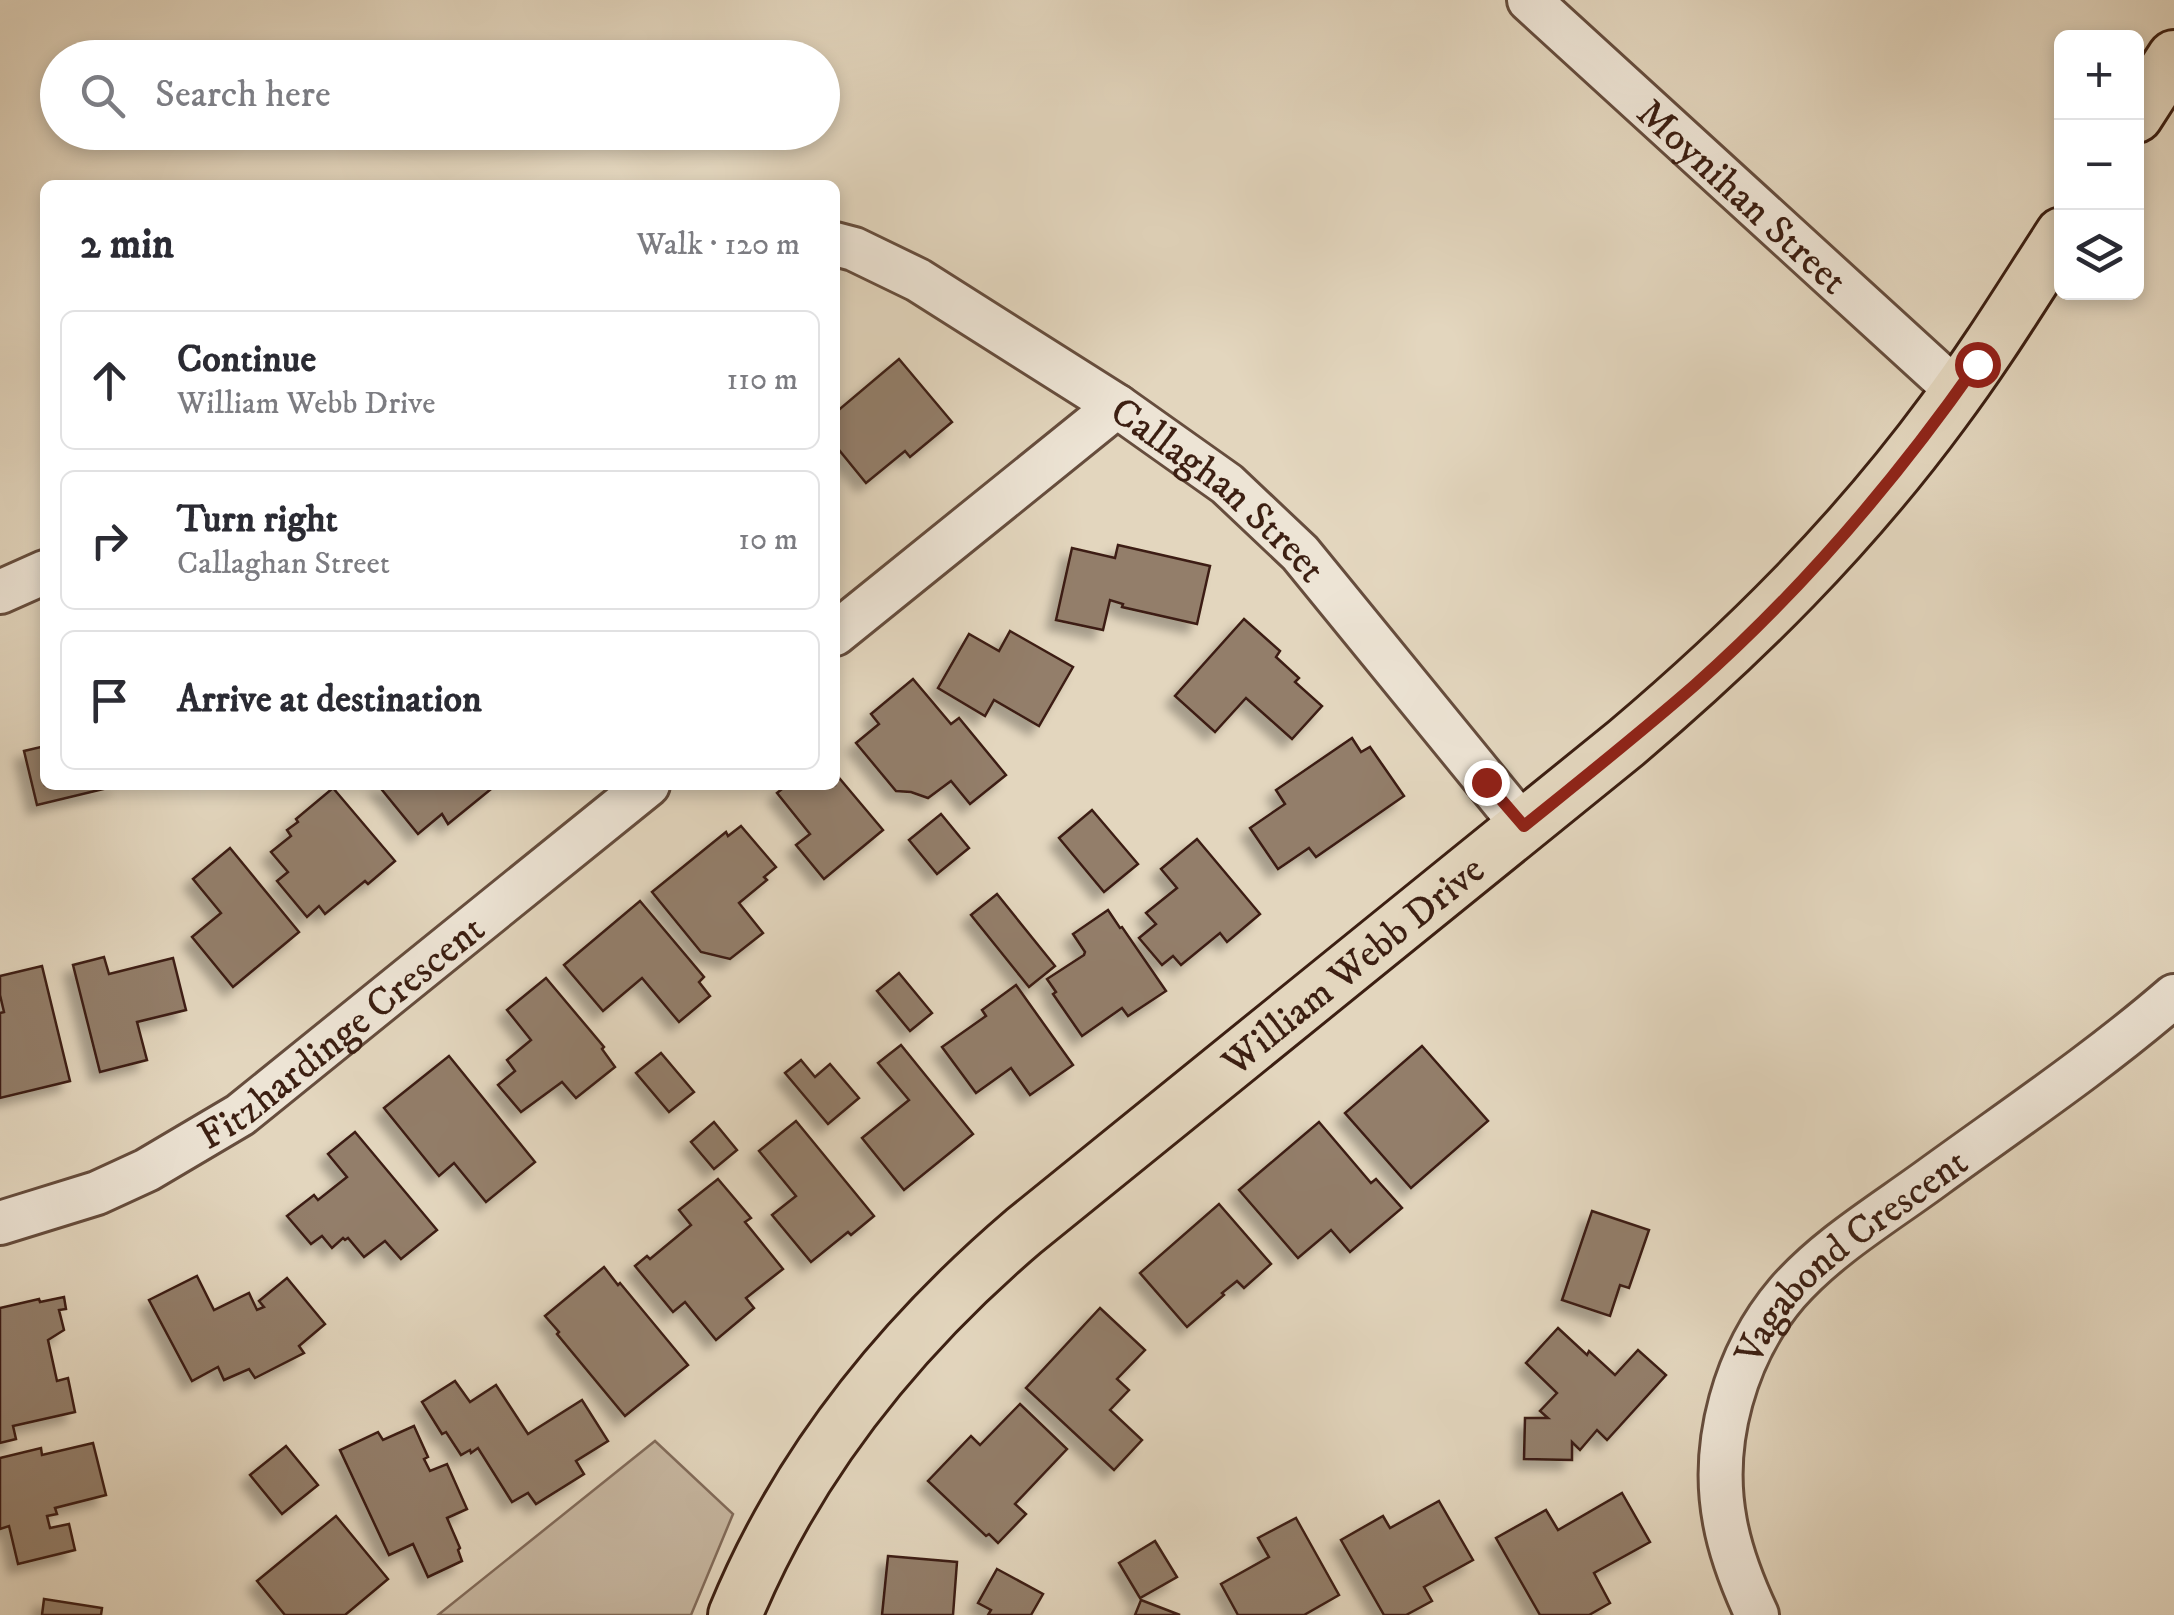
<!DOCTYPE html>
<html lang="en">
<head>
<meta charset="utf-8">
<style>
  :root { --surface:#fff; --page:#f2f2f3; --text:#2b2b33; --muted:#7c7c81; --line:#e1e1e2 }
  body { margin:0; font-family:"IM FELL DW Pica",serif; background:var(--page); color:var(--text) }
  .controls { position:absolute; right:30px; top:30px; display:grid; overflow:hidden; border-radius:15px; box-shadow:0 5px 15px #0003 }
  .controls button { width:90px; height:90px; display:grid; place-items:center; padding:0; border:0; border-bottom:2px solid var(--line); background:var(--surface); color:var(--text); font:50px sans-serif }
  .stop { position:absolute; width:30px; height:30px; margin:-22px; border:8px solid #8f2418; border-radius:50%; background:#fff }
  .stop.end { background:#8f2418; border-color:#fff; box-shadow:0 2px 10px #0008 }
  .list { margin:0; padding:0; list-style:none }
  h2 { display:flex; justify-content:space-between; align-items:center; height:130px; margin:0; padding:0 40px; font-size:42px }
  h2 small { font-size:32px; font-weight:400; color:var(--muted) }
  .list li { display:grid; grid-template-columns:65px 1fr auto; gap:30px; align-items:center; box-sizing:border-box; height:140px; margin:0 20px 20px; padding:0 20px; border:2px solid var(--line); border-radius:15px }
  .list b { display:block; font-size:38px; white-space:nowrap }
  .list p { margin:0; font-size:32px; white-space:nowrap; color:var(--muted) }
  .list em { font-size:32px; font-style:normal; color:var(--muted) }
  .icon { flex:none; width:55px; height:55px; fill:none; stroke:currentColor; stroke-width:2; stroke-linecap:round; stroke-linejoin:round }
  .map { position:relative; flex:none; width:2174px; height:1615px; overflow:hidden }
  .search { position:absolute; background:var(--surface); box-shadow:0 5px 15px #0003; left:40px; top:40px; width:800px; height:110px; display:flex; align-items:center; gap:25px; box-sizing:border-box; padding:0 35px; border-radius:55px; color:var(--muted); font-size:38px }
  .panel { position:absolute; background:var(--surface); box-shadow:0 5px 15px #0003; left:40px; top:180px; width:800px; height:610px; border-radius:15px }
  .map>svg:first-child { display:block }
  .green { fill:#c7b7a1; stroke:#826b5a; stroke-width:2.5 }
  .building { fill:#937e6b; stroke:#3c1f12; stroke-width:2.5; filter:url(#shadow) }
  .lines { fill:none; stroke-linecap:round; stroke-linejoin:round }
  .minor-casing { stroke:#664d3d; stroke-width:48 }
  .major-casing { stroke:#3c1f12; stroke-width:58 }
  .minor { stroke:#ede4d5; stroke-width:42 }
  .major { stroke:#e3d6be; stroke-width:52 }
  .route { stroke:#8f2418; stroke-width:12 }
  .labels { text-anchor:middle; stroke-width:9; stroke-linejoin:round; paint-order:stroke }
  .street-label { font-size:40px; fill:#3c1f12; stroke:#ede4d5 }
</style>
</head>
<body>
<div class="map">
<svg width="2174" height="1615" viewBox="0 0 2174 1615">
  <defs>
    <filter id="shadow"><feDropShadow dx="-9" dy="9" stdDeviation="5" flood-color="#0004"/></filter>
  </defs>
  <rect width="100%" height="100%" fill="#e3d6be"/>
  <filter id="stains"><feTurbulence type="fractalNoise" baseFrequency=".002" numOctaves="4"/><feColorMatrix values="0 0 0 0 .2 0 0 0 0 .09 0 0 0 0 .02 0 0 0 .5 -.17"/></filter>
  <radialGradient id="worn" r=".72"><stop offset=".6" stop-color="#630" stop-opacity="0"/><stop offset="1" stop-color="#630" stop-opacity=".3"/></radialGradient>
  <!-- green -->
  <path class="green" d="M655 1441 733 1514 691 1615H438Z"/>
  <!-- building -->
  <g class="building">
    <path d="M899 359 952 422 910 457 905 451 866 483 835 445V413Z"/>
    <path d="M1118 545 1210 566 1197 624 1122 607 1123 604 1110 600 1103 630 1056 620 1072 548 1115 558Z"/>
    <path d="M1244 619 1280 651 1276 657 1299 678 1295 682 1322 706 1292 739 1246 698 1215 732 1175 696Z"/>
    <path d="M1010 631 1073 667 1039 726 994 700 985 716 938 688 969 634 999 651Z"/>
    <path d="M913 679 951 724 959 718 1006 775 970 804 951 781 928 798 911 792 896 791 856 743 879 724 871 714Z"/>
    <path d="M1352 738 1361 752 1370 747 1404 796 1316 857 1309 848 1278 869 1250 828 1285 804 1276 790Z"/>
    <path d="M45 746V785H120L37 805 24 751Z"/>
    <path d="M835 773 883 830 824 879 796 845 810 834 777 793 787 785H835Z"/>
    <path d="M378 785H496L448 824 442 814 418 834Z"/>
    <path d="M333 788 395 861 368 884 365 881 325 914 319 906 307 917 277 881 288 872 271 852 291 836 287 830 298 822 296 819Z"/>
    <path d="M1092 810 1138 864 1104 892 1059 838Z"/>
    <path d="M941 814 969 848 937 874 909 840Z"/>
    <path d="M741 826 776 867 764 877 767 880 739 903 763 933 730 959 701 952 652 892 726 832 728 836Z"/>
    <path d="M1197 839 1260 914 1227 942 1220 933 1181 965 1173 956 1162 965 1139 938 1156 924 1146 913 1177 888 1161 869Z"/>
    <path d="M230 848 299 932 233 987 192 937 221 913 193 879Z"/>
    <path d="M997 894 1055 966 1029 987 971 915Z"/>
    <path d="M640 901 704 977 699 982 710 996 679 1022 642 978 603 1011 564 965Z"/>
    <path d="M1108 910 1120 928 1122 927 1166 991 1128 1016 1122 1008 1082 1036 1053 994 1056 992 1047 979 1084 955 1085 952 1073 934Z"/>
    <path d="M104 957 109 974 173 958 186 1010 137 1022 147 1060 100 1072 73 965Z"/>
    <path d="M42 966 70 1081 0 1098V1013L4 1012 0 995V976Z"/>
    <path d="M899 973 932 1013 910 1031 877 991Z"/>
    <path d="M546 978 604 1047 602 1049 615 1067 576 1098 562 1082 521 1112 498 1085 515 1071 507 1060 531 1040 507 1010Z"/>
    <path d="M1016 985 1073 1065 1030 1095 1011 1068 976 1093 942 1047 986 1016 982 1010Z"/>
    <path d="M901 1045 973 1134 904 1190 862 1138 909 1100 878 1063Z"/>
    <path d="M1422 1046 1488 1121 1411 1188 1345 1113Z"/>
    <path d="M661 1053 694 1092 669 1112 636 1073Z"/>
    <path d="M449 1056 535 1162 486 1202 454 1163 439 1176 384 1108Z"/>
    <path d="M801 1060 815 1077 830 1064 859 1098 828 1124 785 1073Z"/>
    <path d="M796 1121 874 1216 851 1235 848 1232 811 1262 772 1215 796 1196 759 1151Z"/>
    <path d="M714 1122 737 1150 714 1169 691 1142Z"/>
    <path d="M1319 1122 1371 1183 1376 1179 1402 1208 1350 1252 1331 1230 1298 1258 1239 1190Z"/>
    <path d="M355 1132 437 1230 401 1259 385 1241 364 1257 348 1238 345 1240 343 1238 332 1248 322 1236 311 1244 287 1216 314 1195 318 1200 347 1177 328 1154Z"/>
    <path d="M718 1179 751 1218 745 1222 783 1269 746 1298 754 1308 716 1340 685 1302 673 1312 635 1266 647 1256 650 1259 691 1225 679 1210Z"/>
    <path d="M1219 1204 1271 1264 1244 1288 1237 1281 1222 1293 1224 1295 1187 1327 1140 1273Z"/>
    <path d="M1592 1211 1649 1230 1629 1288 1620 1285 1610 1316 1562 1300Z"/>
    <path d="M604 1267 618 1285 620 1283 688 1365 625 1416 557 1334 559 1332 545 1316Z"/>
    <path d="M197 1276 214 1310 249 1293 257 1310 264 1307 259 1301 287 1278 325 1324 299 1346 304 1353 255 1378 249 1369 224 1380 218 1367 192 1381 149 1300Z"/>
    <path d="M64 1297 66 1309 59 1310 64 1330 48 1340 57 1381 68 1378 75 1412 13 1426 16 1439 0 1443V1308L39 1299 40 1302Z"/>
    <path d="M1100 1308 1145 1350 1117 1379 1129 1390 1110 1410 1142 1440 1114 1470 1026 1388Z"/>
    <path d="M1558 1328 1587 1355 1589 1351 1615 1375 1638 1350 1666 1375 1607 1440 1597 1430 1580 1450 1572 1442V1460L1524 1459 1525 1418H1548L1540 1411 1557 1393 1526 1363Z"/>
    <path d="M455 1381 470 1402 496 1385 528 1434 582 1400 608 1441 576 1461 584 1474 536 1504 528 1493 512 1502 478 1448 471 1453 470 1450 461 1455 446 1432 442 1434 422 1402Z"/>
    <path d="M1020 1404 1067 1449 1015 1504 1026 1514 998 1543 989 1534 986 1536 928 1481 971 1436 980 1445Z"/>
    <path d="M414 1426 428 1457 424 1459 430 1471 447 1464 467 1509 447 1518 460 1548 458 1550 462 1561 428 1577 413 1544 389 1555 340 1450 378 1432 383 1440Z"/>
    <path d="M93 1443 106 1495 55 1508 57 1514 47 1516 50 1528 69 1524 75 1550 18 1564 9 1526 0 1529V1458L41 1448 42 1455Z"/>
    <path d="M286 1446 318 1485 282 1514 250 1475Z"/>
    <path d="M1622 1493 1650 1542 1594 1573 1610 1603 1589 1615H1540L1496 1538 1546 1510 1558 1530Z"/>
    <path d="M1439 1501 1473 1560 1424 1587 1432 1601 1406 1615H1384L1341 1540 1383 1516 1390 1528Z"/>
    <path d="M336 1516 388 1579 345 1615H285L257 1581Z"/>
    <path d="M1296 1518 1339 1595 1304 1615H1238L1221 1584 1269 1557 1258 1538Z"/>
    <path d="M1155 1541 1177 1577 1140 1598 1119 1563Z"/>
    <path d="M888 1556 957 1562 953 1615H882Z"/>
    <path d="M997 1569 1043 1594 1031 1615H988L991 1610 978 1603Z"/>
    <path d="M44 1599 102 1608 101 1615H42Z"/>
    <path d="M1141 1600 1180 1615H1135Z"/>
  </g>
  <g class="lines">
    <defs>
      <g id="minor">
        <path id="s1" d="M1529 0 1958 392"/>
        <path id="s2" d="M835 244 854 249 918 280 1117 406 1227 484 1300 553 1523 826"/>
        <path d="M0 592 45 572"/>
        <path d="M835 634 1117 406"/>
        <path id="s3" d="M0 1223 97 1193 147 1170 240 1115 648 785"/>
        <path id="s4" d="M1757 1615C1743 1585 1731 1555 1725 1522 1710 1443 1735 1354 1787 1293 1828 1246 1886 1212 1936 1175 2016 1117 2099 1061 2174 996"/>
      </g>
      <g id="major">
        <path d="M2136 116 2174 57"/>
        <path id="s5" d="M735 1615C797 1464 901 1336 1024 1231L1626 743C1744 643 1851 537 1943 412 1986 355 2023 294 2062 234"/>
      </g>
    </defs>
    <!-- minor casing -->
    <use href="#minor" class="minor-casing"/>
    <!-- major casing -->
    <use href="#major" class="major-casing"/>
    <!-- minor -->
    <use href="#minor" class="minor"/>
    <!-- major -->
    <use href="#major" class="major"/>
  </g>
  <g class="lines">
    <!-- route -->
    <path class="route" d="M1486 782 1524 826C1581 780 1639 734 1695 685 1802 590 1895 481 1977 364"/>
  </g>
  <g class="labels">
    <!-- street labels -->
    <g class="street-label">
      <text dy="14" stroke="none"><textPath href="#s1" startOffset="290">Moynihan Street</textPath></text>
      <text dy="14" stroke="none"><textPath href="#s2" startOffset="458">Callaghan Street</textPath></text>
      <text dy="14" stroke="none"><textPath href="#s5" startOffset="908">William Webb Drive</textPath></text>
      <text dy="14" stroke="none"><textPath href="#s3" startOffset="395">Fitzhardinge Crescent</textPath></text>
      <text dy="14" stroke="none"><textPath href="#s4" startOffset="415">Vagabond Crescent</textPath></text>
    </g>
  </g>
  <rect width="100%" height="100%" filter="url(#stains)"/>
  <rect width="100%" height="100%" fill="url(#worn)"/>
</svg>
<div class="controls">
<button>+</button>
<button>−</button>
<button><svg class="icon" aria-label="layers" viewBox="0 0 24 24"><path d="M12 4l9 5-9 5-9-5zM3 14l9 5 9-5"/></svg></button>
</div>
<div class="stop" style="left:1977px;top:364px"></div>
<div class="stop end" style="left:1486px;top:782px"></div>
<div class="search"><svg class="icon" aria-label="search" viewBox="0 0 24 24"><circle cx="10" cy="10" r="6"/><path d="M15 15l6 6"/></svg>Search here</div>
<section class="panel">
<h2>2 min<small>Walk · 120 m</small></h2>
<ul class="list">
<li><svg class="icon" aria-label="ahead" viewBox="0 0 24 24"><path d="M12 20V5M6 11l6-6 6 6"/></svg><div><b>Continue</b><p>William Webb Drive</p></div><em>110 m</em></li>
<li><svg class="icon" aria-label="right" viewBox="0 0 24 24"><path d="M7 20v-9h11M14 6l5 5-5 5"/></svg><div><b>Turn right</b><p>Callaghan Street</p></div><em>10 m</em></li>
<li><svg class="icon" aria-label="arrive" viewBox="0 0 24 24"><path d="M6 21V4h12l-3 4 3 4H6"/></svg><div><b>Arrive at destination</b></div></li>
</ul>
</section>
</div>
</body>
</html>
